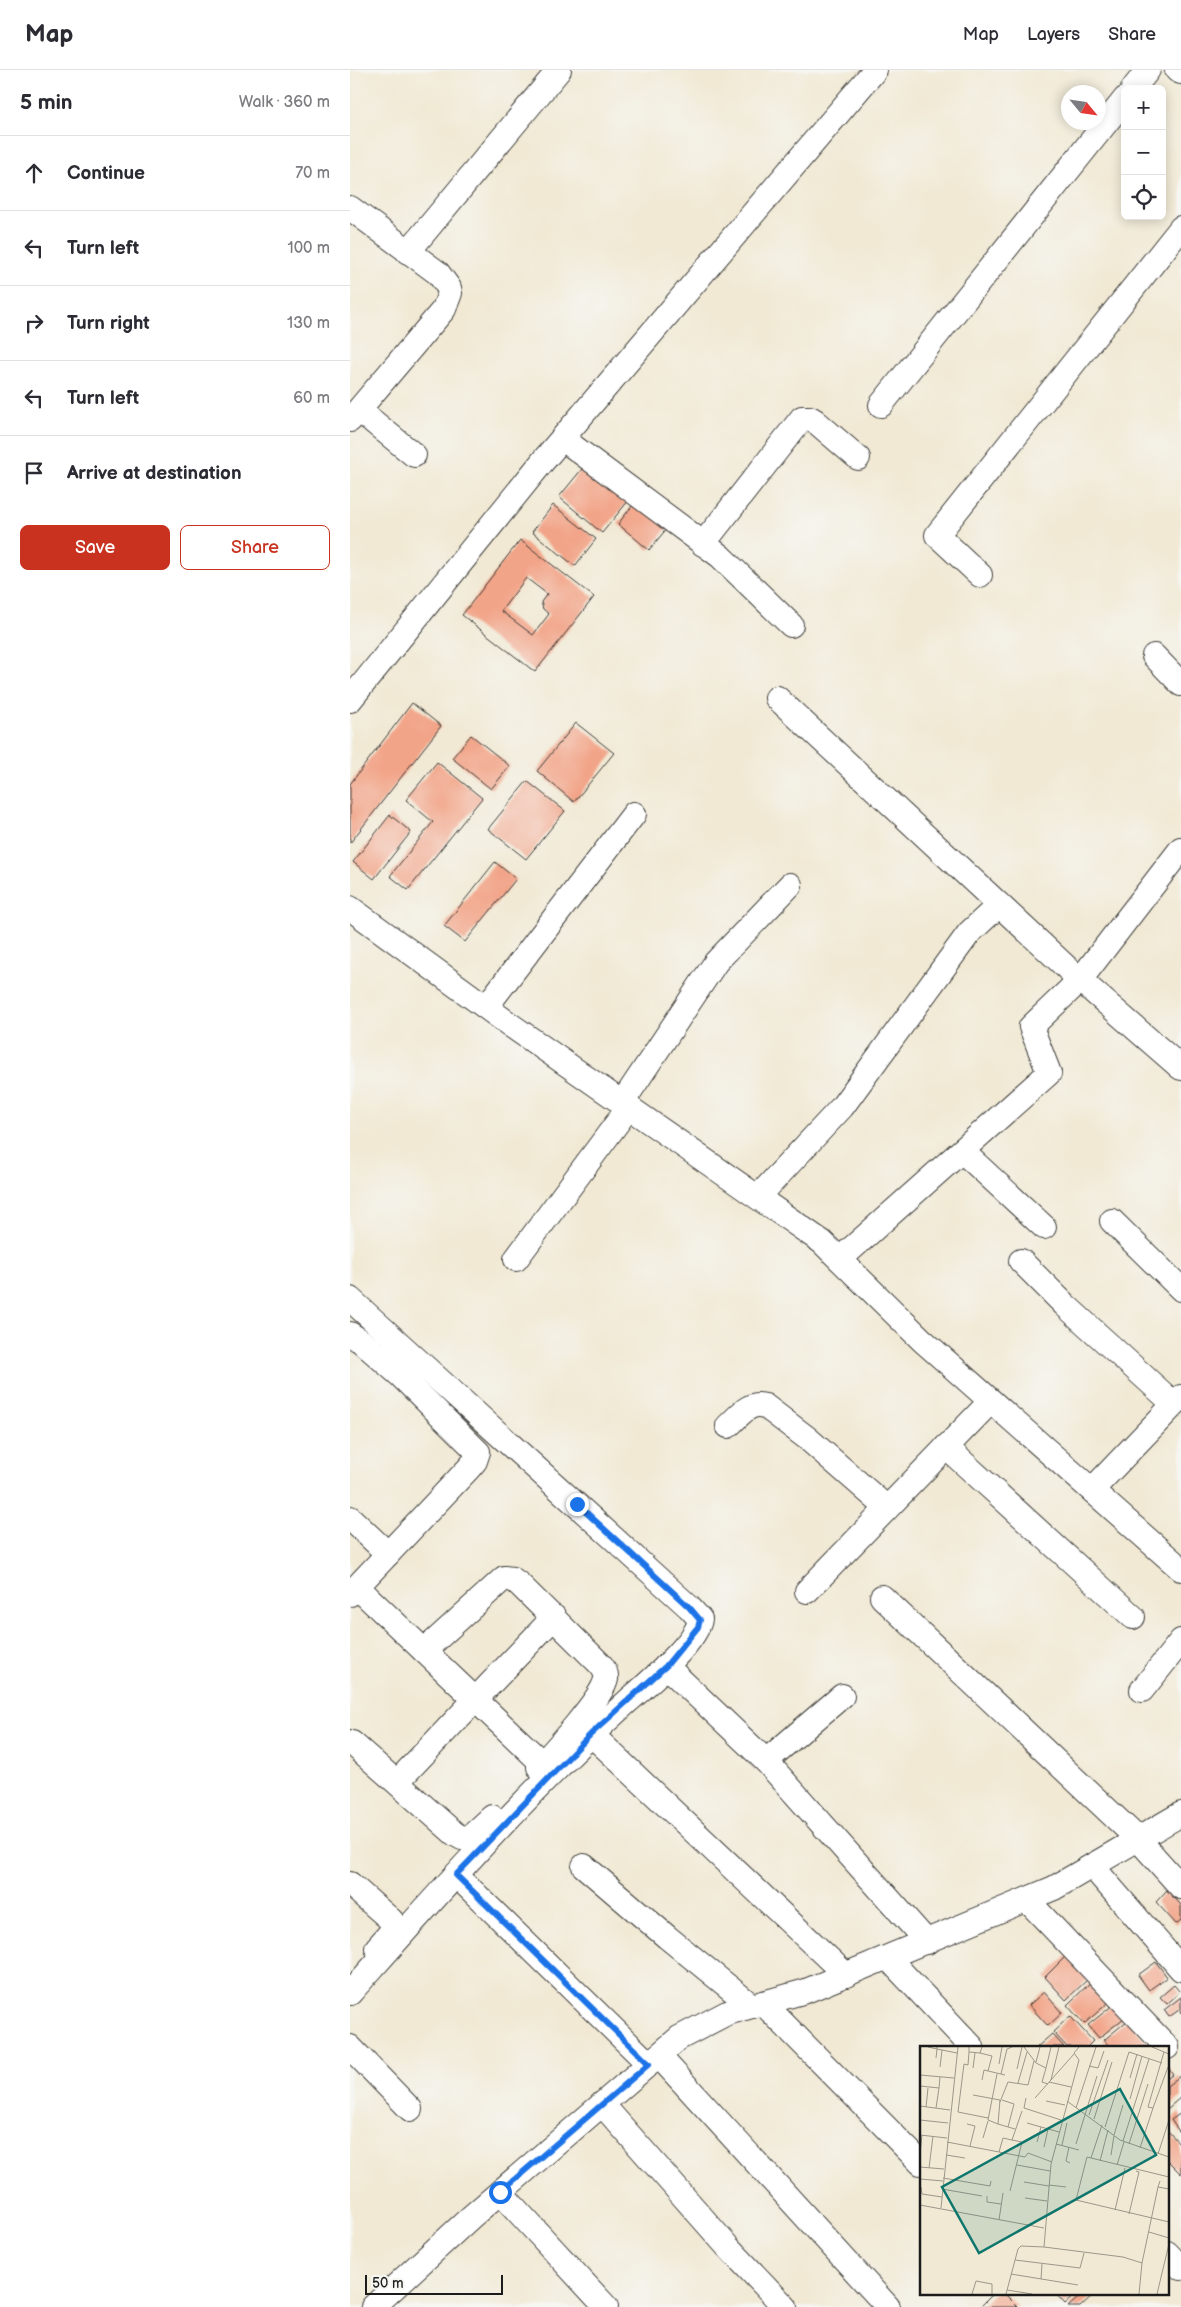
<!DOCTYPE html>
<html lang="en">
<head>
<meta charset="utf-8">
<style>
  :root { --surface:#fff; --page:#f7f7f7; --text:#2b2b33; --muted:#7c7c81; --line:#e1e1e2; --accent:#c8321e }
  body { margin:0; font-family:"Balsamiq Sans",sans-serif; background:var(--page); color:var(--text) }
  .controls { position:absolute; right:15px; top:15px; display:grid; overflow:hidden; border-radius:8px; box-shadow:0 2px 12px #0003 }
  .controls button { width:45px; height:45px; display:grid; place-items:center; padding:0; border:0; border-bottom:1px solid var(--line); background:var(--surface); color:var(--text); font:25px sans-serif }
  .compass { position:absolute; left:711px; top:15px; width:45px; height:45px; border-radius:50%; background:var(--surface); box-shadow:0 2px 12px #0003; rotate:119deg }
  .scale { position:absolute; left:15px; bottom:12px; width:138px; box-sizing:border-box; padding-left:5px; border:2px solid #1c1c1c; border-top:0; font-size:14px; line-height:18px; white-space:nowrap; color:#1c1c1c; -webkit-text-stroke:4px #f6f6f2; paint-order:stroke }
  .stop { position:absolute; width:15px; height:15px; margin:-11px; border:4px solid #1a73e8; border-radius:50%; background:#fff }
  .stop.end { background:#1a73e8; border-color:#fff; box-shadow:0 1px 5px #0008 }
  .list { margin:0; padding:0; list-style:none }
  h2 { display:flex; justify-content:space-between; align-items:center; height:65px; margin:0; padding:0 20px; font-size:21px }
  h2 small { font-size:16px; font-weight:400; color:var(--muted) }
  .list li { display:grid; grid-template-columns:32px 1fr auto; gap:15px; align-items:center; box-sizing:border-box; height:75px; padding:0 20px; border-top:1px solid var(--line) }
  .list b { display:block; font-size:19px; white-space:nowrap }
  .list em { font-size:16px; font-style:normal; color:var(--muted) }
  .actions { display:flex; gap:10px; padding:15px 20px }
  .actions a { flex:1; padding:11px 0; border:1px solid var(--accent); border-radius:8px; text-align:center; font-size:18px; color:var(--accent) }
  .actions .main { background:var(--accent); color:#fff }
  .icon { flex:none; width:28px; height:28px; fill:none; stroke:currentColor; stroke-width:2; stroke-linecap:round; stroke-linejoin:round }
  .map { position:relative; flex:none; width:831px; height:2237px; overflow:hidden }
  header { display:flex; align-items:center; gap:30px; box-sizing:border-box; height:70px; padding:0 25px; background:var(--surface); border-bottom:1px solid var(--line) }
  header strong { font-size:24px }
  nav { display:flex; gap:28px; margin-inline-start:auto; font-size:18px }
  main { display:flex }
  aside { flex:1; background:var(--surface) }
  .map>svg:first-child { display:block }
  .building { fill:#f2a488; fill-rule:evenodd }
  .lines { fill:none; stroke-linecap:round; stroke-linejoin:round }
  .minor-casing { stroke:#3c3b38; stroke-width:26 }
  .minor { stroke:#fff; stroke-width:24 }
  .route { stroke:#1a73e8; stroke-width:6 }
  .inset-road { fill:none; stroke:#9c978a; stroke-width:1 }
  .view { fill:#0f766e; fill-opacity:0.15; stroke:#0f766e; stroke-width:2.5 }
  .inset-edge { fill:none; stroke:#1c1c1c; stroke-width:2.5 }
</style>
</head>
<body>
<header>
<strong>Map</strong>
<nav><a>Map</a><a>Layers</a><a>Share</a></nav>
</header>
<main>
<aside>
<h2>5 min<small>Walk · 360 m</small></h2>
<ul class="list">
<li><svg class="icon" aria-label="ahead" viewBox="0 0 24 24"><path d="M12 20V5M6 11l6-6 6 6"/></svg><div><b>Continue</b></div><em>70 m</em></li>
<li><svg class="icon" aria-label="left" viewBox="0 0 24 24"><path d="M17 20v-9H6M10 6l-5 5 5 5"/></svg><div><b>Turn left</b></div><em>100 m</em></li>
<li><svg class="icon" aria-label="right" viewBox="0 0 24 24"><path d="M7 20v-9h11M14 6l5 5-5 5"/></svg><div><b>Turn right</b></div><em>130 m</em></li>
<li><svg class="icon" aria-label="left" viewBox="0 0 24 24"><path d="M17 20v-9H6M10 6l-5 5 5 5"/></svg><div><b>Turn left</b></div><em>60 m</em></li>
<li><svg class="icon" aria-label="arrive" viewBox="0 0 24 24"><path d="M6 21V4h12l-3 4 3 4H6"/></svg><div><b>Arrive at destination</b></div></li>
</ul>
<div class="actions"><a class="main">Save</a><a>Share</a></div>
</aside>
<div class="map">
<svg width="831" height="2237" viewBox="0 0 831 2237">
  <rect width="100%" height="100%" fill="#f6f6f2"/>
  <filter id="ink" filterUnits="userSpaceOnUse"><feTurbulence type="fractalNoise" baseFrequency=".02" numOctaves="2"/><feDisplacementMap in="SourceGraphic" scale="10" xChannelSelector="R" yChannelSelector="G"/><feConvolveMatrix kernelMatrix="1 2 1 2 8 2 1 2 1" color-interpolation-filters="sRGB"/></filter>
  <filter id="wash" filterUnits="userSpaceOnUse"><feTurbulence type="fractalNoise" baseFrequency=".0096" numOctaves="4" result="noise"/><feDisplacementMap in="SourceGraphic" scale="20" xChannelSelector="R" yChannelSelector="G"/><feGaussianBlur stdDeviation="1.12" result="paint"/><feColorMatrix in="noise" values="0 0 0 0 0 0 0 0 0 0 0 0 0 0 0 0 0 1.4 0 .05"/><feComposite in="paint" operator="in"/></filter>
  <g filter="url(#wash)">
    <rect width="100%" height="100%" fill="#f1e9d4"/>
    <g id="blocks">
      <!-- building -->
      <g class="building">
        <path d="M236 394 279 430 252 463 209 427Z"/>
        <path d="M286 431 318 457 299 480 268 454Z"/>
        <path d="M203 435 246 469 225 496 182 462Z"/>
        <path d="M170 470 244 527 185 602 112 545ZM176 508 197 524 191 532 193 539 199 544 183 565 151 541Z"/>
        <path d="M62 633 91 656 0 773V714Z"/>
        <path d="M226 653 264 683 224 732 187 701Z"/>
        <path d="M121 665 160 696 141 719 102 688Z"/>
        <path d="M87 692 132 728 58 820 40 806 83 752 56 730Z"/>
        <path d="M177 711 215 741 176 789 138 759Z"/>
        <path d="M40 745 61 762 24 809 3 792Z"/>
        <path d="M145 792 166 809 115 872 94 856Z"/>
        <path d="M817 1820 831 1835V1850L826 1854 806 1832Z"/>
        <path d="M717 1885 739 1908 716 1930 695 1907Z"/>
        <path d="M806 1892 817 1907 799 1920 788 1905Z"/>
        <path d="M741 1912 759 1932 734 1954 717 1935Z"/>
        <path d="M824 1915 830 1922 817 1934 810 1927Z"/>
        <path d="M694 1922 712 1943 698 1956 679 1935Z"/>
        <path d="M831 1927V1943L829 1940 819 1947 814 1940Z"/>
        <path d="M763 1935 774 1948 749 1968 738 1955Z"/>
        <path d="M720 1946 743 1971 737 1977H717L703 1962Z"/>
        <path d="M778 1950 799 1975 797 1977H760L754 1970Z"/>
        <path d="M702 1964 714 1977H687Z"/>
        <path d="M817 1996 823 2004 817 2009Z"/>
        <path d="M830 2006 831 2027 817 2039V2016Z"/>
        <path d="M831 2043V2064L821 2050Z"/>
        <path d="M817 2060 831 2075V2104L817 2090Z"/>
        <path d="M644 2223H654L668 2237H630Z"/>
        <path d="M705 2223H745L730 2237H718L729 2227 726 2224 715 2234Z"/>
      </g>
    </g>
  </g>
  <g filter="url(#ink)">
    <use href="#blocks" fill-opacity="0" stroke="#3c3b38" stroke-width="1"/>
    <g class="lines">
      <defs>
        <g id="minor">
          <path d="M827 0 831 2"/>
          <path d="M783 19 798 0"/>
          <path d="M0 138 88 203 99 218 100 223 94 239 0 350"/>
          <path d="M58 182 209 0"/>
          <path d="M531 335 775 29"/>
          <path d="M9 340 64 385"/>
          <path d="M213 369 370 486 441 555"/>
          <path d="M353 474 452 348H460L465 351 508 388"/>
          <path d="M630 505 587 465 831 158"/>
          <path d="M804 586 831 614"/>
          <path d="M427 628 730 910 831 998"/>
          <path d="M0 630 193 391 525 0"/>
          <path d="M0 838 159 954 472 1172 572 1270 831 1499"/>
          <path d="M136 937 284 744"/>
          <path d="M272 1033 366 892 440 815"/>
          <path d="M612 1081 694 1157"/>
          <path d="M408 1127 492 1037 619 863 649 835"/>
          <path d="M762 1151 831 1219"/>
          <path d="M166 1189 279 1037"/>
          <path d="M490 1189 699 1003 681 957 730 910 831 779"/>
          <path d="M671 1191 715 1235 824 1334"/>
          <path d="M0 1229 339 1537 350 1549C348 1571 295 1616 278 1631 178 1721 89 1823 0 1923"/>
          <path d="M0 1264 12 1272 51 1306 128 1382 125 1391 119 1398 0 1524"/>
          <path d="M378 1356C389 1346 399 1331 415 1336L457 1368 537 1438"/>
          <path d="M596 1377 783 1547"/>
          <path d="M742 1420 831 1327"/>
          <path d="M0 1448 38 1484"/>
          <path d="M7 1517 192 1693"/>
          <path d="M457 1521 641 1331"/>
          <path d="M532 1527 788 1769 831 1817"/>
          <path d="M74 1581 154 1508 162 1509 169 1514 251 1595C254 1599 257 1604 256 1609 253 1627 203 1682 189 1697"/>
          <path d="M316 1596 416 1691 577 1872"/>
          <path d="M792 1620 831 1571"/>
          <path d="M241 1664 496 1905"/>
          <path d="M2 1673 105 1764 112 1768H119L142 1747"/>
          <path d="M416 1691 492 1626"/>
          <path d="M47 1712 204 1547"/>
          <path d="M234 1796 317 1867 402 1936"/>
          <path d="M742 1796 831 1899"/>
          <path d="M106 1805 299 1994"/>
          <path d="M0 1814 42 1851 43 1860 27 1878"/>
          <path d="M677 1830 817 1977"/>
          <path d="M538 1888 622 1977"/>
          <path d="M413 1933 571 2093"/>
          <path d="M0 1977 60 2039"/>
          <path d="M309 1986 538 2237"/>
          <path d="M252 2034 377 2176 435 2237"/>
          <path d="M150 2122 256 2237"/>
          <path d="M817 2183 831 2198"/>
          <path d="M23 2237 121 2147 329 1968 377 1943 456 1921 704 1818 831 1744"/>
        </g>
      </defs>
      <!-- minor casing -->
      <use href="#minor" class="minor-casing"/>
      <!-- minor -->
      <use href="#minor" class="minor"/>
    </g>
  </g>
  <g class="lines" filter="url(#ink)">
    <!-- route -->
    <path class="route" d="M150 2122 299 1994 106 1805 241 1664 316 1596 348 1557 350 1550 339 1537 227 1434"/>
  </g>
  <!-- overview -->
  <g transform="translate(570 1976)">
    <rect width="249" height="249" fill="#f1e9d4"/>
    <path class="inset-road" d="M8 1 17 3 16 12M17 1V3L37 7M49 1V6L60 7M62 1 60 7 72 10 68 25M104 1 116 17 126 22 131 1M159 1 154 7 159 14 131 118 124 201 203 211 222 217 219 248M232 1 249 8M49 6 48 19 44 18 38 66 68 72M116 16 120 1M79 18 82 1M169 20 178 22 184 5M20 21 22 4M53 22 55 7M126 22 122 36 128 38M97 23 102 1M77 28 68 74 78 78M81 28 87 3 92 1M0 29 34 32M210 32 217 8M62 34 64 24 85 29M131 34 139 1M129 36 151 41M98 37 107 6M0 40 19 42 20 31M53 49 80 54 78 78 95 83M106 52 104 62 141 74M115 52 154 8M210 53 222 10M82 54 94 58 88 81M126 55 145 59M147 55 200 94 249 111M80 56 88 36 108 39 114 15M0 60 30 64M6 61 8 42M16 62 19 42M156 62 176 1M233 62 248 21M169 69 188 14M174 73 192 16M0 74 28 77M107 77 139 86M47 78 55 80 50 100M185 81 209 6 242 17M0 89 27 92M194 89 203 59M63 92 68 75M203 95 229 13M27 96 105 111 108 107 132 116M117 96 121 81M136 98 159 104M156 98 177 30M209 98 228 38M142 99 147 77M124 101 128 83M149 101 146 115 150 117M220 102 233 62 228 61 244 6M79 106 83 92 92 94M0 108 2 89M238 108 249 74M26 109 45 112M191 109 194 90M171 112 182 79M180 115 188 84M97 119 130 125M197 119 204 96M0 121 24 123M9 122 13 90M249 131 167 111 156 154 249 176M23 132 70 140 71 135M0 133 23 135M240 135 238 141 249 143M104 136 129 140M129 139 146 141M1 141 2 148 22 151M22 143 62 150M90 145 102 96 92 94 102 65M67 150V156L81 158M105 152 127 155M0 159 124 182M21 162 38 1M195 164 205 122M209 168 219 126 216 125M79 174 83 147M229 186 249 192M95 214 160 222 164 207M222 217 238 141M91 228 158 239M121 233 122 218M87 244 112 248M52 248 56 235 72 238V248M86 248 98 203 101 200 124 201M237 248 249 198"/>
    <path class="view" d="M200 43 236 109 59 207 22 141Z"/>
    <rect width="249" height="249" class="inset-edge"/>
  </g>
</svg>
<div class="controls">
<button>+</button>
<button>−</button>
<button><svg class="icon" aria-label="locate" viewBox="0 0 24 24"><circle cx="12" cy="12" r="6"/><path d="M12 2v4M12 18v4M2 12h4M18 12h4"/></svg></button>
</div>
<svg class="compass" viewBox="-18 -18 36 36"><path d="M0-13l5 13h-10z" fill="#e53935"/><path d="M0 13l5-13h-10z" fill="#7c7c81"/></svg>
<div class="scale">50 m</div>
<div class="stop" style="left:150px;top:2122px"></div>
<div class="stop end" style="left:227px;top:1434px"></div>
</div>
</main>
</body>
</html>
